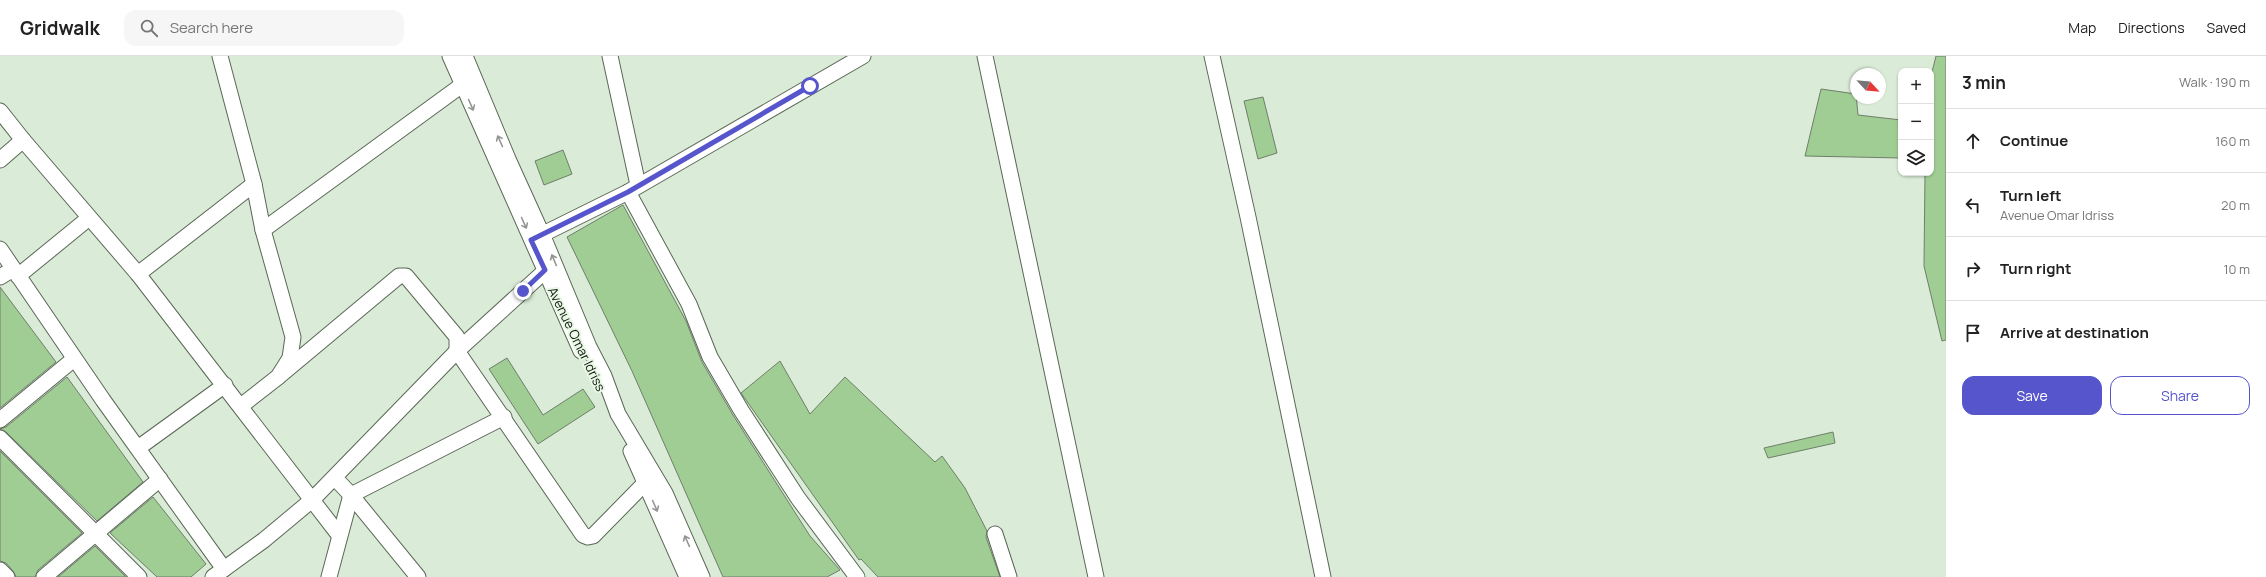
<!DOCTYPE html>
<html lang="en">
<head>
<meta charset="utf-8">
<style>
  :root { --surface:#fff; --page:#f6f6f6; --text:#222; --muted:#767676; --line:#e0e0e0; --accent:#5655cc }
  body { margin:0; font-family:Manrope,sans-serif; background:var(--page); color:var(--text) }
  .controls { position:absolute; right:12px; top:12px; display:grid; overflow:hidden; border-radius:8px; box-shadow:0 1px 3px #0004 }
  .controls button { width:36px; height:36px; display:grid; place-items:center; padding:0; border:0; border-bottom:1px solid var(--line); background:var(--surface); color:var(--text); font:20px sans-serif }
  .compass { position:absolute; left:1850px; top:12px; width:36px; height:36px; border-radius:50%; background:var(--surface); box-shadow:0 1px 3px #0004; rotate:116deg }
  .stop { position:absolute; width:12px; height:12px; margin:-9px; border:3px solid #5655cc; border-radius:50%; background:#fff }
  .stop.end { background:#5655cc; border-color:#fff; box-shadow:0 1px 4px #0008 }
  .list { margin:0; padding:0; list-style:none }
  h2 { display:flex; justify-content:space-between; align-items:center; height:52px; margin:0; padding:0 16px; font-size:17px }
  h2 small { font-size:13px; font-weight:400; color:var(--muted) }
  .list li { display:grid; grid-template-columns:26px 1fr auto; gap:12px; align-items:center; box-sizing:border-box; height:64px; padding:0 16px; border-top:1px solid var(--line) }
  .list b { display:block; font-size:15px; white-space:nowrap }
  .list p { margin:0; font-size:13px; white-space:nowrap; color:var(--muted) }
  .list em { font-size:13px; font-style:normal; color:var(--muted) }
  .actions { display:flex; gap:8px; padding:12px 16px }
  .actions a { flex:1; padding:9px 0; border:1px solid var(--accent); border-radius:12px; text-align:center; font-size:14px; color:var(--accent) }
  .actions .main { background:var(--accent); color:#fff }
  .icon { flex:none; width:22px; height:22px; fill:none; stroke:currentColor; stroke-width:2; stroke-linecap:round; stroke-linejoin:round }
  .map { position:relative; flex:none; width:1946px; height:521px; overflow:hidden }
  header { display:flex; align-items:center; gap:24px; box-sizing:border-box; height:56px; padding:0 20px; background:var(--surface); border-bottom:1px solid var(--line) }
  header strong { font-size:19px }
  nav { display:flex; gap:22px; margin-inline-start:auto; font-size:14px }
  .search { width:280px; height:36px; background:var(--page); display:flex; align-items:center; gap:10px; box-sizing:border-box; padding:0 14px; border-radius:12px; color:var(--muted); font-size:15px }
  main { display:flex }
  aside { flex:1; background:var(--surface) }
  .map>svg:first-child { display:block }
  .building { fill:#9fcd94; stroke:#6f7e6b }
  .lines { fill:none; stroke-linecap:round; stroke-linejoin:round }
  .street-casing { stroke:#5a6856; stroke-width:17 }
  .street { stroke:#fff; stroke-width:15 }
  .oneway { stroke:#939693 }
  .route { stroke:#5655cc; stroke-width:5 }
  .labels { text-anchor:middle; stroke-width:4; stroke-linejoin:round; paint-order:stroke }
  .street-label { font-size:13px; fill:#10160f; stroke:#e8f8e4 }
</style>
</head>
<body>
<header>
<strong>Gridwalk</strong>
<div class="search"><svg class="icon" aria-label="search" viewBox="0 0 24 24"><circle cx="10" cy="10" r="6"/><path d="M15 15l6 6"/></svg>Search here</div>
<nav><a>Map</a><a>Directions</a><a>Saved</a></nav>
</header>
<main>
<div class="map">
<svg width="1946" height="521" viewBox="0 0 1946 521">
  <rect width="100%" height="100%" fill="#daebd7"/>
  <!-- building -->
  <g class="building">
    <path d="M1936 0H1946V284L1942 285 1924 210 1925 117H1931V20Z"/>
    <path d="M1821 33 1856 38 1858 59 1901 64V102L1805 100Z"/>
    <path d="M1263 41 1277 97 1258 103 1244 45Z"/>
    <path d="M563 94 572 118 544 129 535 105Z"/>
    <path d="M623 149 686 265 702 306 733 359 810 480 840 514 827 521H723L632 315 567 181Z"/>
    <path d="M0 231 56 306 0 352Z"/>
    <path d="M507 302 543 359 583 333 595 351 538 388 489 313Z"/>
    <path d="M780 305 810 358 845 321 935 406 942 400 965 432 987 475 986 481 1000 521H878L861 503 859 504 741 337Z"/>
    <path d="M67 321 143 426 97 465 6 376 0 373 6 371Z"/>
    <path d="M1833 376 1835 387 1768 402 1764 392Z"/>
    <path d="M0 395 82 477 38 514 35 521H16L13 515 6 507 0 505Z"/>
    <path d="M153 441 206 508 191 521H157L110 477Z"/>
    <path d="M95 490 126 521H58Z"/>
  </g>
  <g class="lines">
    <defs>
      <g id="street">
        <path d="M220 0 254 128 263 174 293 281 290 302 278 321 241 350"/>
        <path d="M450 0 581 295"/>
        <path d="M465 0 508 103 542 178 589 291 604 320 618 358 665 437 702 521"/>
        <path d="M610 0 638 129"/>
        <path d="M985 0 1096 521"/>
        <path d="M1212 0 1248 161 1323 521"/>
        <path d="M0 55 23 84"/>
        <path d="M0 104 23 84 138 218 339 479"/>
        <path d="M628 136 689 248 710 301 741 354 798 442 857 521"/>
        <path d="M263 174 462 29"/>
        <path d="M533 183 628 136 863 0"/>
        <path d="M0 193 103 344 224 513"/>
        <path d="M138 218 254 128"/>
        <path d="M18 220 89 162"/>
        <path d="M0 221 13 213"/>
        <path d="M278 321 399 220H406L457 281V295L583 479 588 481 593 480 645 427"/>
        <path d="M0 364 74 303"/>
        <path d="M0 382 139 521"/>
        <path d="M138 392 225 329"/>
        <path d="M631 395 687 521"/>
        <path d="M335 422 351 439 418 521"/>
        <path d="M995 478 1009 521"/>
        <path d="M0 514 7 521"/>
        <path d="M44 521 160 423"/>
        <path d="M213 521 264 484 312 444 457 295 545 215"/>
        <path d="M329 521 351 439 504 361"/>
      </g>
    </defs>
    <!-- street casing -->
    <use href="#street" class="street-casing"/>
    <!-- street -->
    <use href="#street" class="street"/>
  </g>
  <!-- one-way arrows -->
  <defs><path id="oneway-shaft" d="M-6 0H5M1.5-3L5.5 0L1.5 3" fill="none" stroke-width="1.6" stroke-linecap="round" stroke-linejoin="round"/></defs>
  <g class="oneway">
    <use href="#oneway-shaft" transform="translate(471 49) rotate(66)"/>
    <use href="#oneway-shaft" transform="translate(500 85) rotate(-114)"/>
    <use href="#oneway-shaft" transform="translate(524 167) rotate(66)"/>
    <use href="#oneway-shaft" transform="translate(554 204) rotate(-113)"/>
    <use href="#oneway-shaft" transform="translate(655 450) rotate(66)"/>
    <use href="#oneway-shaft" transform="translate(687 485) rotate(-114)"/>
  </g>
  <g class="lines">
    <!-- route -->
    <path class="route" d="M523 235 545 214 531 184 628 136 810 30"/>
  </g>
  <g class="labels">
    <!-- street labels -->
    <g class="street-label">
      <text transform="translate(577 283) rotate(64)" y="5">Avenue Omar Idriss</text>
    </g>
  </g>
</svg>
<div class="controls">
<button>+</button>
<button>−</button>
<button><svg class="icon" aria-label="layers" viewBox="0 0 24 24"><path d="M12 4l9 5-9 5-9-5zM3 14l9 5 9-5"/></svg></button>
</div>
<svg class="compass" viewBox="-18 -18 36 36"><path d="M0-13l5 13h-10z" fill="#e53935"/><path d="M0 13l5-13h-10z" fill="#767676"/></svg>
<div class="stop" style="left:810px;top:30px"></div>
<div class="stop end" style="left:523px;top:235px"></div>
</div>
<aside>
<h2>3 min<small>Walk · 190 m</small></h2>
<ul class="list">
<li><svg class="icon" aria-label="ahead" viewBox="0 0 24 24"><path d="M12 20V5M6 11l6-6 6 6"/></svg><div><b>Continue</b></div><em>160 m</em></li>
<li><svg class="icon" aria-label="left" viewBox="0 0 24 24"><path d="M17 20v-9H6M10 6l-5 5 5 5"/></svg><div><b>Turn left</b><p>Avenue Omar Idriss</p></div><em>20 m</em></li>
<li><svg class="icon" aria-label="right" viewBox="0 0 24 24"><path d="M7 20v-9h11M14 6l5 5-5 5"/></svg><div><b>Turn right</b></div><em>10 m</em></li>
<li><svg class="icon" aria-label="arrive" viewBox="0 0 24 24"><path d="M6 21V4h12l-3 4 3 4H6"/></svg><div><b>Arrive at destination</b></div></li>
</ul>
<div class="actions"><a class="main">Save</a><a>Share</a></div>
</aside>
</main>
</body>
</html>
